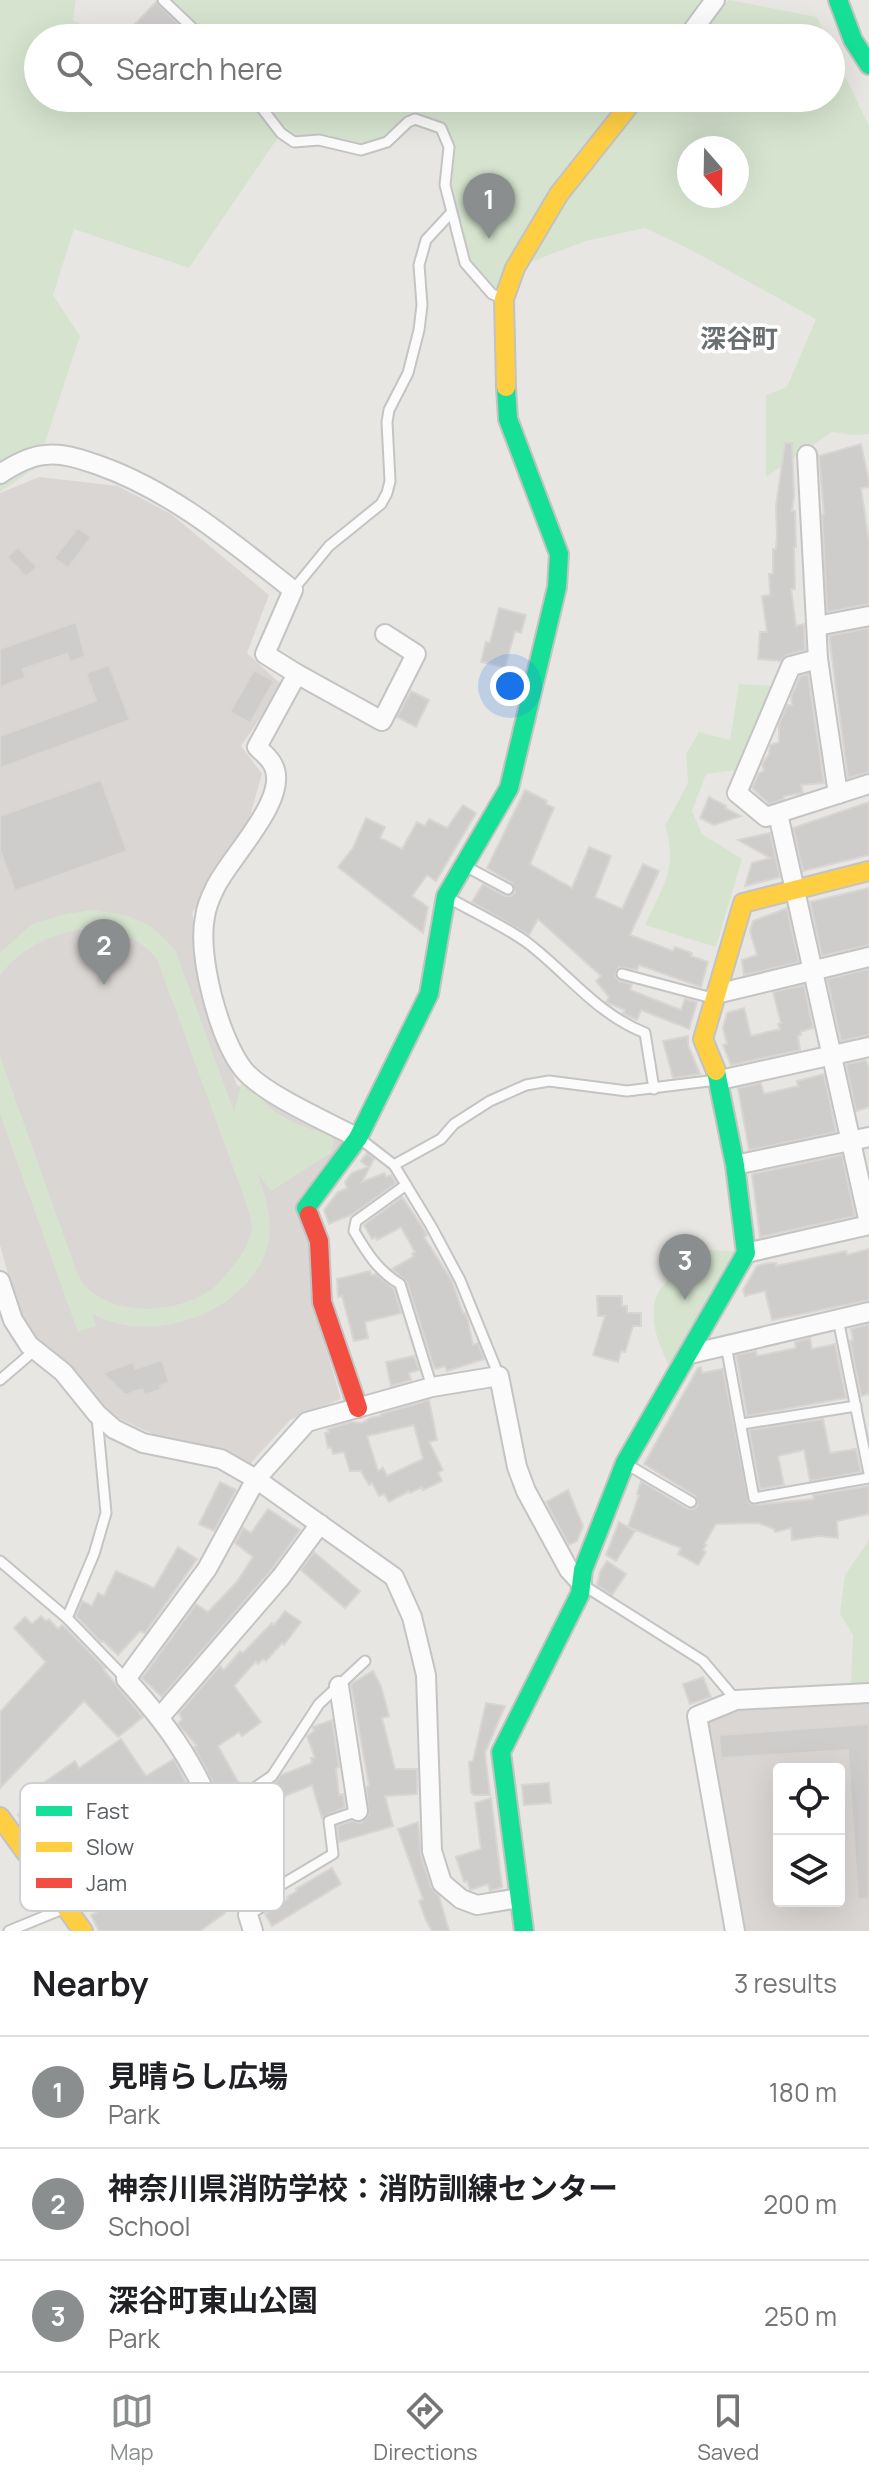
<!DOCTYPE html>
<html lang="en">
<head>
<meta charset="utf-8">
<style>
  :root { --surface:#fff; --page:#f2f2f2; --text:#202124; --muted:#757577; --line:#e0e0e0; --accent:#8b8e8e }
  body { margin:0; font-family:Manrope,"Noto Sans JP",sans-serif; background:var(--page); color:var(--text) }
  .controls { position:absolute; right:24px; bottom:24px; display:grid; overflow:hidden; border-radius:8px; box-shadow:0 8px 32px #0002 }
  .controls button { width:72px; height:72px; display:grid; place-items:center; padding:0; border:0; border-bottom:2px solid var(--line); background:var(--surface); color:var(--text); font:40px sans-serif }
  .compass { position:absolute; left:677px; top:136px; width:72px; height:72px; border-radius:50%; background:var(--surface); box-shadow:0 8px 32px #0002; rotate:160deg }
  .you { position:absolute; left:510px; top:686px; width:28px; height:28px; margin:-20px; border:6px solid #fff; border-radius:50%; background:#1a73e8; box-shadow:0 0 0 12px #1a73e833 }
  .badge { display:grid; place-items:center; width:52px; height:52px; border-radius:50%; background:var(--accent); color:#fff; font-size:26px; font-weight:700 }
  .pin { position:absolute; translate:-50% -66px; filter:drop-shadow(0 2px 4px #0008) }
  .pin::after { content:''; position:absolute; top:42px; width:28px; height:24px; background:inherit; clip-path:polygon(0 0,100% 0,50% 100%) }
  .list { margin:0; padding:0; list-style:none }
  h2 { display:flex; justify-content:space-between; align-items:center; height:104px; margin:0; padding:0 32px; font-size:34px }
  h2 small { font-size:26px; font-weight:400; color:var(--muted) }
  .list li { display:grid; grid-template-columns:52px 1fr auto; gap:24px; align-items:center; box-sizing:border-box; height:112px; padding:0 32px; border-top:2px solid var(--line) }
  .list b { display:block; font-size:30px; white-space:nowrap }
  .list p { margin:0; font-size:26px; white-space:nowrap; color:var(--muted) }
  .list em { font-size:26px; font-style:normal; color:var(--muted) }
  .icon { flex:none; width:44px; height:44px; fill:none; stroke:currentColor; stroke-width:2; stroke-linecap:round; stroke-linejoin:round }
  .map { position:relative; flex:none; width:869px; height:1931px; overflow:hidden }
  .search { position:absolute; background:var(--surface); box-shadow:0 8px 32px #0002; left:24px; right:24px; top:24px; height:88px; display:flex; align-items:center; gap:20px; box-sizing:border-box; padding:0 28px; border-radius:44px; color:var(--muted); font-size:30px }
  .sheet { height:440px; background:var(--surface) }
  nav { display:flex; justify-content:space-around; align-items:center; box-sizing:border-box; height:112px; border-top:2px solid var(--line); background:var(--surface); font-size:22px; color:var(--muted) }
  nav a { display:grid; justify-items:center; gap:4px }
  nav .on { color:var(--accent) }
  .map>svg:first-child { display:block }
  .education { fill:#dad6d3; fill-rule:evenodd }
  .green { fill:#d6e4cf; fill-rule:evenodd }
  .building { fill:#cfcdcc; stroke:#d8d5d2; stroke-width:2; fill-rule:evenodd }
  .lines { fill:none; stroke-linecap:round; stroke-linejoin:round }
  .lane-casing { stroke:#c4c4c4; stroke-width:13 }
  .street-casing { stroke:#c4c4c4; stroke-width:22 }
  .fast-casing { stroke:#c2c3c2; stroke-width:22 }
  .slow-casing { stroke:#c2c3c2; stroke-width:22 }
  .jam-casing { stroke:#c2c3c2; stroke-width:22 }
  .lane { stroke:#fcfbfb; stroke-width:9 }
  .street { stroke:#fcfbfb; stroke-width:18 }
  .fast { stroke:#16e098; stroke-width:18 }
  .slow { stroke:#ffcf43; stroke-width:18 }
  .jam { stroke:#f24e42; stroke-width:18 }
  .labels { text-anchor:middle; stroke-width:7; stroke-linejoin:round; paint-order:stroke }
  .neighbourhood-label { font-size:26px; font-weight:bold; fill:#6a7072; stroke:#fff }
  .key { fill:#fff; stroke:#cdcfd0; stroke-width:2 }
  .key-label { font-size:22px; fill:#595e61 }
</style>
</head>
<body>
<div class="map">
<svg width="869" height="1931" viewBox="0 0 869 1931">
  <rect width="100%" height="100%" fill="#e8e6e3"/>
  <!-- education -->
  <g class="education">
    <path d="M39 477 118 486 171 514 269 595 247 653 282 685 241 746 262 774 246 830 192 913 226 1058 237 1085 292 1114 344 1136 309 1238 312 1302 341 1399 290 1420 250 1464 168 1441 101 1410 55 1355 28 1331 18 1310 0 1245V493Z"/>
    <path d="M869 1700V1931H741L703 1727 712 1716 745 1706ZM779 1769H839V1901H779Z"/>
  </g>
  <!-- green -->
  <g class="green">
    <path d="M0 0H76L73 20 105 38H38V98H625L492 294 465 263 445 185 449 156 441 128 415 119 387 142 361 150 319 140 294 142 281 133 189 268 74 229 53 295 80 336 37 467 0 492Z"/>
    <path d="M163 0H707L676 38H189L184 19Z"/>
    <path d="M729 0 817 17 827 38H687Z"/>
    <path d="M831 47 869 126V434L853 435 832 432 766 477V395L787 387 816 319 691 250 645 228 586 241 515 268 637 98H831ZM689 148H737V196H689Z"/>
    <path d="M739 684 772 686 736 770 706 774 692 811 702 834 742 859 716 947 645 925C661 890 679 866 665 826L688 783 686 754 699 732 730 740Z"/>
    <path d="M93 910C135 916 149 918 176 952L234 1112 242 1082C254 1091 264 1103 275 1112 293 1124 314 1130 334 1137L332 1152 271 1191 257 1172C266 1198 275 1224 266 1251 243 1316 150 1345 92 1314L96 1326 78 1332 0 1114V1056L76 1270C80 1277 83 1286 89 1290 121 1317 179 1313 212 1289 219 1284 224 1276 229 1271 239 1259 251 1244 252 1227 252 1219 246 1206 244 1197L157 959C115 908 38 928 0 975V953L32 924 65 914Z"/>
    <path d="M708 1250 739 1251 672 1372C660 1348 643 1312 662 1287 673 1272 693 1261 708 1250Z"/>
    <path d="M869 1540V1683L851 1684 853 1635 840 1614 845 1575Z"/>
  </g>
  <!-- building -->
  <g class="building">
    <path d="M156 2 188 34 185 38H149L135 24Z"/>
    <path d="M785 443H792L794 496 792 511H795L796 547H794L795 589H791L796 626 804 624 805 650 787 655 780 661 758 659 760 632H767L762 596 770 595 769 574H773V549H776L777 536 776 506Z"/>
    <path d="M861 444 869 481V487L861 488 869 543V604L827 612 822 515 824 514 819 456Z"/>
    <path d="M78 528 91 537 68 568 54 558Z"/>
    <path d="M18 547 37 567 26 577 7 557Z"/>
    <path d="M499 608 526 615 521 633 515 631 505 667 481 662 486 642 490 643Z"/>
    <path d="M76 622 85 656 70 662 67 654 23 669 25 678 0 687V649Z"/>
    <path d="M869 628V772L848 778 829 636Z"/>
    <path d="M109 665 130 720 0 768V736L96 701 86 673Z"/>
    <path d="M254 670 274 681 250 723 230 712Z"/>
    <path d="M808 674 824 783 801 785 803 793 784 796V799L769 804 752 788 759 773 764 771 762 764 769 754 770 745 779 742V725L787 705H792L791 697 800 676Z"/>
    <path d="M411 691 429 700 416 727 397 717Z"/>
    <path d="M101 780 127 851 15 891 0 850V816Z"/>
    <path d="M525 790 547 801 546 804 554 808 530 864 572 888 589 847 611 856 595 897 622 909 643 864 659 871 630 935 673 951 675 947 692 953 691 956 708 962 701 987 639 965 637 970 619 967 615 975 619 981 632 984 630 990 681 1010 685 999 697 1002 689 1029 641 1010 637 1020 628 1016 623 1013 625 1010 606 1002 609 997 596 981 601 976 538 919 529 935 472 902 483 884 505 896H511L515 892 512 883 487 868Z"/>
    <path d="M709 797 726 806 725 808 741 816 714 825 700 818Z"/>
    <path d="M869 802V855L803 871 793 828Z"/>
    <path d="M463 805 476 813 436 881 427 875 412 896 428 907 423 933 338 867 353 848 366 818 385 827 380 838 402 849 417 822 425 826 429 819 447 828Z"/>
    <path d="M770 833 780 877 745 886 752 863 770 858 738 840Z"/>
    <path d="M869 888V945L822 956 810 902Z"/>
    <path d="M787 908 799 962 744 975 742 960 757 955 750 931 753 921Z"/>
    <path d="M869 969V1035L841 1041 827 979Z"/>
    <path d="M804 985 813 1028 800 1032 801 1035 798 1036 800 1050 731 1065 723 1045 727 1044 723 1028 727 1013 744 1008 751 1036 780 1029 778 1024 781 1023 773 992Z"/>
    <path d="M688 1036V1045L700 1074 673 1078 663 1041Z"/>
    <path d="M866 1060 869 1068V1107L856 1111 846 1064Z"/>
    <path d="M824 1074 836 1132 749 1150 738 1088 761 1083 764 1094 798 1086 797 1081Z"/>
    <path d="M367 1153 374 1159 362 1182 384 1173 386 1177 391 1175 396 1183 353 1214 329 1224 324 1210 338 1192 347 1188 345 1182 352 1173 368 1167 361 1161Z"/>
    <path d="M842 1155 855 1216 760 1237 752 1174Z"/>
    <path d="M402 1197 423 1228 427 1235 424 1237 452 1281 463 1313H465L468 1321 473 1345 478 1343 484 1359 447 1371 445 1366 436 1369 434 1367 407 1282 392 1269 414 1256 412 1254 415 1252 401 1227 377 1240 375 1237 372 1239 364 1225Z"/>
    <path d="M869 1249V1300L772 1320 765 1291 745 1296 743 1290 757 1266 770 1263H776V1266L846 1251 847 1255Z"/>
    <path d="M370 1271 371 1275 376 1274 394 1289 401 1313 365 1322 368 1338 354 1341 342 1296 338 1297 337 1279Z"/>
    <path d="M597 1296H622V1306H627V1313H641V1326H633L625 1352 621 1351 618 1362 593 1355 605 1316H598Z"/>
    <path d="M869 1324V1394L861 1396 850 1341 853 1340 851 1329Z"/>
    <path d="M810 1338 812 1349 835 1344 846 1398 747 1416 736 1355 756 1351 757 1356 796 1348 795 1342Z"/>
    <path d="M414 1356 419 1370 409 1373 411 1380 391 1386 386 1362Z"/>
    <path d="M162 1360 169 1382 160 1386 161 1389 145 1395 142 1389 125 1395 103 1373 133 1362 135 1369Z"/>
    <path d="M701 1367 702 1373 723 1369 749 1503 755 1505 814 1499 813 1495 869 1486V1514L837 1521 838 1538 819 1536 792 1540 791 1528 775 1532 774 1529 758 1523 716 1524 704 1544 706 1545 703 1550 706 1552 698 1565 678 1554 681 1548 628 1527 635 1531 616 1561 606 1555 619 1522 628 1527 639 1495 637 1494 641 1481 688 1509H694L698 1505 695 1496 644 1464 698 1368Z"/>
    <path d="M429 1400 437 1440 429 1442 443 1470 438 1473 442 1481 423 1490 422 1487 410 1493 409 1491 389 1502 384 1494 379 1496 372 1483 369 1485 361 1471H350L344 1452 333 1454 331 1447 328 1448 325 1433 329 1432 328 1429 351 1422 362 1423 370 1418 381 1416V1414ZM414 1425 423 1459 387 1476 383 1468 378 1471 367 1436Z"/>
    <path d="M823 1419 830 1453 856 1449 861 1472 810 1481 804 1450 778 1456 784 1485 760 1489 749 1430Z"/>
    <path d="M220 1482 236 1490 214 1531 199 1524Z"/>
    <path d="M568 1490 583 1526 577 1541 569 1545 546 1502Z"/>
    <path d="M268 1509 300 1530 272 1569 162 1697 142 1678 196 1604 208 1612 236 1583 253 1557 235 1543 243 1528 251 1533Z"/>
    <path d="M178 1547 197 1559 145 1633 140 1631 118 1655 103 1641 101 1642 76 1616 82 1601 92 1606 98 1593 104 1596 116 1571 154 1588Z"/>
    <path d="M314 1552 360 1591 345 1608 301 1570Z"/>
    <path d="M607 1561 626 1574 612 1595 597 1585 600 1572Z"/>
    <path d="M285 1611 301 1622 284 1645 282 1643 266 1661 263 1659 258 1664 256 1661 234 1686 261 1722 242 1736 239 1732 218 1746 241 1787 222 1800 194 1747 197 1746 178 1724 182 1719 179 1713 220 1666 224 1670 240 1651 243 1653 272 1623 274 1625Z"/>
    <path d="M41 1616 46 1621 49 1619 58 1629 62 1625 68 1630 105 1668 103 1669 143 1717 118 1737 84 1701 0 1788V1712L46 1662 14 1628 25 1617 32 1624Z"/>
    <path d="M373 1671 381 1686 389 1716 382 1718 395 1769H417V1794L385 1796 393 1826 339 1842 337 1826 352 1821 361 1823 369 1815 366 1787 369 1786 351 1684Z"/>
    <path d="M703 1677 711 1697 690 1704 683 1684Z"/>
    <path d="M486 1703 505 1706 485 1753 490 1795H474L471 1792 469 1762 473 1761Z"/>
    <path d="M332 1720 339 1767 336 1768 339 1795 343 1794 345 1807 322 1818 312 1785 281 1798 275 1783 281 1775 312 1763 311 1758H315L307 1736 314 1731 313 1727Z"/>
    <path d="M869 1724V1899H858L848 1750 721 1758 719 1735Z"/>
    <path d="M121 1739 146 1776 174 1759 202 1814 150 1849 127 1815 123 1818 121 1815 62 1850 46 1823 32 1833 18 1815 43 1796 37 1787 75 1761 79 1768Z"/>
    <path d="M549 1783 551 1803 524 1805 522 1785Z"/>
    <path d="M491 1798 502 1887 490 1891 488 1884 470 1890 467 1881 464 1882 456 1857 481 1849 475 1803Z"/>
    <path d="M418 1822 421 1855 431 1887 439 1896 449 1931H432L426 1920 419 1901 423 1899 398 1829Z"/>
    <path d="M198 1835 213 1857 194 1869 225 1913 200 1931H99L91 1915 168 1875 158 1861Z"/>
    <path d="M332 1868 341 1884 272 1926 265 1914 288 1899 287 1897 297 1891 296 1889Z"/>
  </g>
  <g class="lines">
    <defs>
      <g id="lane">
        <path d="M163 0 203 38"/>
        <path d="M254 98 281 133 294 142 319 140 361 150 387 142 408 122 415 119 441 128 449 147 445 185 465 263 492 294 500 297"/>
        <path d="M293 590 329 546 381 504 387 493 390 481 387 422 389 410 408 373 419 330 422 305 419 265 426 240 451 213"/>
        <path d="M465 866 508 889"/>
        <path d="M449 898C475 913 505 926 529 944 570 976 596 1013 645 1033L654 1089"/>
        <path d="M622 974 712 998"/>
        <path d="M359 1138 394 1165 431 1226 460 1280 499 1376"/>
        <path d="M394 1165 441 1139 454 1124 490 1101 526 1085 549 1081 627 1091 717 1080"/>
        <path d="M406 1185 356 1221 354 1231C367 1253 378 1271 400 1284L432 1387"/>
        <path d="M838 1319 869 1473"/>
        <path d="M726 1345 754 1498 869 1478"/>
        <path d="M0 1380 35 1350"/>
        <path d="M742 1424 856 1406"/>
        <path d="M628 1465 691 1502"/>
        <path d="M0 1561 67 1618 126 1679"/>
        <path d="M583 1585 703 1661 736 1700"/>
        <path d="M67 1618 94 1554 106 1513 97 1417"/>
        <path d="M215 1814 248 1915 275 1899 276 1888 333 1854 329 1821 358 1811"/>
        <path d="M66 1906 145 1861 272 1776 319 1704 365 1661"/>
        <path d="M9 1931 65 1908"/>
      </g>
      <g id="street">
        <path d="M687 38 715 0"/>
        <path d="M807 455 818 659 838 794"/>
        <path d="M0 474C12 466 30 456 45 455 64 453 80 459 98 465 172 491 232 542 293 590L265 654 297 674 257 747C262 752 270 758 273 765 291 798 228 859 215 888 211 896 206 908 205 917 197 955 219 1038 243 1069 263 1094 328 1122 358 1138"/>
        <path d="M817 626 869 616"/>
        <path d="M818 659 791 666 737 793 766 817 869 784"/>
        <path d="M297 674 382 721 416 654 385 634"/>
        <path d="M778 814 869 1223"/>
        <path d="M716 994 869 957"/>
        <path d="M720 1080 869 1047"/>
        <path d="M735 1165 869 1137"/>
        <path d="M746 1253 869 1225"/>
        <path d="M0 1281 13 1320 29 1345 63 1372 97 1414 114 1429 143 1443 221 1459 256 1479 394 1577 412 1617 426 1675 432 1851 442 1883 461 1899 477 1905 519 1898"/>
        <path d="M690 1354 869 1312"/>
        <path d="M339 1686 358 1811"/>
        <path d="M160 1717 281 1577 320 1524"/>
        <path d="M215 1814C191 1758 167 1724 126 1679L207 1569 256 1479 307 1422 432 1387 499 1376 517 1467 526 1491 569 1570 582 1584"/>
        <path d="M248 1915 253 1931"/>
        <path d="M735 1931 697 1716 736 1700 869 1693"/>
      </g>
      <g id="fast">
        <path d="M838 0 853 40 869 65"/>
        <path d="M309 1215 306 1208 358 1138 429 994 446 896 509 788 557 587 559 554 508 419 506 387"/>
        <path d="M524 1931 501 1752 580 1594 583 1570 625 1463 746 1253 735 1165 716 1071"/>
      </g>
      <g id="slow">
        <path d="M506 387 504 299 515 268 559 194 635 98"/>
        <path d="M716 1071 703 1039 743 903 869 871"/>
        <path d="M0 1817 83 1931"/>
      </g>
      <path id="jam" d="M309 1215 319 1241 322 1302 358 1408"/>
    </defs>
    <!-- lane casing -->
    <use href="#lane" class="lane-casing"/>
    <!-- street casing -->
    <use href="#street" class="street-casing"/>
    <!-- fast casing -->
    <use href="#fast" class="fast-casing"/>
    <!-- slow casing -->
    <use href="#slow" class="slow-casing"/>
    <!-- jam casing -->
    <use href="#jam" class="jam-casing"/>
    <!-- lane -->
    <use href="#lane" class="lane"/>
    <!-- street -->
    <use href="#street" class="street"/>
    <!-- fast -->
    <use href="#fast" class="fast"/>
    <!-- slow -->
    <use href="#slow" class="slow"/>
    <!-- jam -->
    <use href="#jam" class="jam"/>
  </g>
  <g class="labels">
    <!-- neighbourhood labels -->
    <g class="neighbourhood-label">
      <text x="739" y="348">深谷町</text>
    </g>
  </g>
  <!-- legend -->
  <rect x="20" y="1783" width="264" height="128" rx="12" class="key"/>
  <rect x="36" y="1806" width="36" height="10" fill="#16e098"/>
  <rect x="36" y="1842" width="36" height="10" fill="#ffcf43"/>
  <rect x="36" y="1878" width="36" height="10" fill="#f24e42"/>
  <g class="key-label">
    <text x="86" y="1819">Fast</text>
    <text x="86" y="1855">Slow</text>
    <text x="86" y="1891">Jam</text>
  </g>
</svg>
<div class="controls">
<button><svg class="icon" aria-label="locate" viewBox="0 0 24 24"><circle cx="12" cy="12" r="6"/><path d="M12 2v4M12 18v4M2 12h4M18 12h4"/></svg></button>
<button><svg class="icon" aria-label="layers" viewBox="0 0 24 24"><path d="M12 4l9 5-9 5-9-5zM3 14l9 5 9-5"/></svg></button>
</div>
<svg class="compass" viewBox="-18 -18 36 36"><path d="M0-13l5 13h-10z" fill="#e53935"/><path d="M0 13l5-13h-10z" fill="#757577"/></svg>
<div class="you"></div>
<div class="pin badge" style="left:489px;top:239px">1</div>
<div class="pin badge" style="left:104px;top:985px">2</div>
<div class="pin badge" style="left:685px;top:1300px">3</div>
<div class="search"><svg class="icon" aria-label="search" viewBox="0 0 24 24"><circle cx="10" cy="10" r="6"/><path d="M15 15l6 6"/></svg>Search here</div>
</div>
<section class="sheet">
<h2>Nearby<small>3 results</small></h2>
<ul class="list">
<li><span class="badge">1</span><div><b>見晴らし広場</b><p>Park</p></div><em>180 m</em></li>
<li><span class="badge">2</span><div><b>神奈川県消防学校：消防訓練センター</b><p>School</p></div><em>200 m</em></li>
<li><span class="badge">3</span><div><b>深谷町東山公園</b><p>Park</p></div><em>250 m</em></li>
</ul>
</section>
<nav>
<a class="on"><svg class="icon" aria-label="map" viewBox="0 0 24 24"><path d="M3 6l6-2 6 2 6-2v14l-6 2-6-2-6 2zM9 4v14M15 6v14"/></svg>Map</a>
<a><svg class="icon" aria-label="directions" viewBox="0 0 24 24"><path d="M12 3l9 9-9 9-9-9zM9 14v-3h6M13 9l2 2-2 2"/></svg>Directions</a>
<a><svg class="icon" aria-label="saved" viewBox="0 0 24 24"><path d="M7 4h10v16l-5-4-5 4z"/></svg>Saved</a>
</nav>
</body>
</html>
